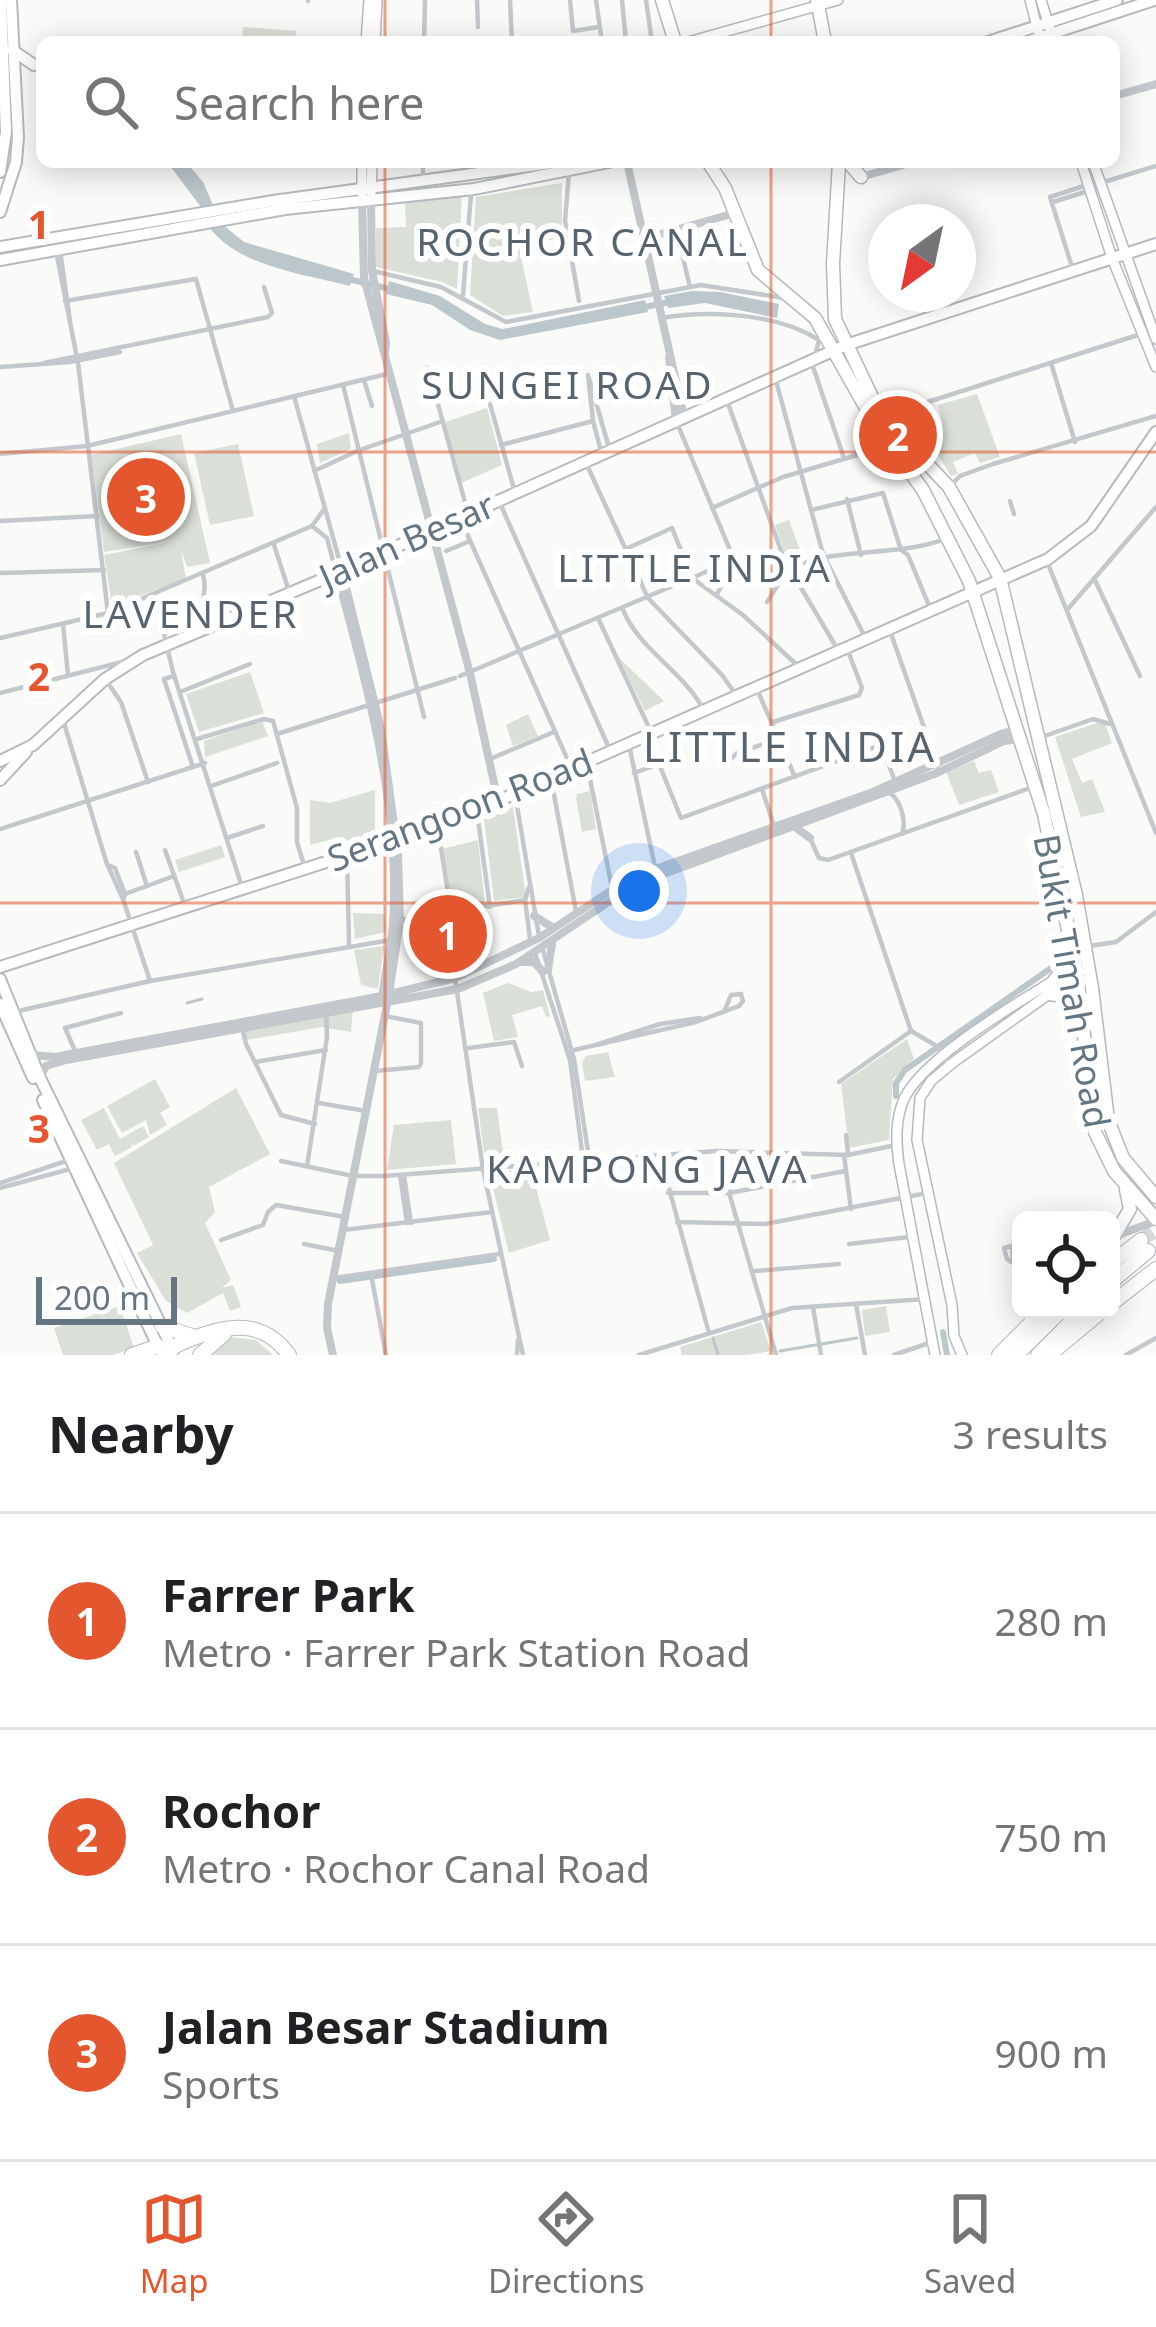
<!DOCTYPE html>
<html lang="en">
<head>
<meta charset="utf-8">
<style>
  :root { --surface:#fff; --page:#f2f2f2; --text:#202124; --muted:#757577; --line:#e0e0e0; --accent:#e4572e }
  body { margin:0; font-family:"Noto Sans",sans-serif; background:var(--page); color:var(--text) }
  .controls { position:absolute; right:36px; bottom:36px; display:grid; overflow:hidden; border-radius:18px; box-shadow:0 6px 30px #0003 }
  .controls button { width:108px; height:108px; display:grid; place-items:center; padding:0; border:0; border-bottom:3px solid var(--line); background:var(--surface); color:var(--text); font:60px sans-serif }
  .compass { position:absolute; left:868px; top:204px; width:108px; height:108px; border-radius:50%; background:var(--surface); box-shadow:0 6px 30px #0003; rotate:213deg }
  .scale { position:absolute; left:36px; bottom:30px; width:141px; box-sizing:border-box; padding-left:12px; border:6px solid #657683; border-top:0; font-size:33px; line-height:42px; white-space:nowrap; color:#657683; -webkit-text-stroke:9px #fff; paint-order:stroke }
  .you { position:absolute; left:639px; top:891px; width:42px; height:42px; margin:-30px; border:9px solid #fff; border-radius:50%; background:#1a73e8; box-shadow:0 0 0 18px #1a73e833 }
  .badge { display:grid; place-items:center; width:78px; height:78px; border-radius:50%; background:var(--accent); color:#fff; font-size:39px; font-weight:700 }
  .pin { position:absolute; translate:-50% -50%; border:6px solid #fff; box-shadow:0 3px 12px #0006 }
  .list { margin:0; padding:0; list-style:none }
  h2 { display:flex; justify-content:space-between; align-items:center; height:156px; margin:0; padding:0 48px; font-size:51px }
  h2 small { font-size:39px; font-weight:400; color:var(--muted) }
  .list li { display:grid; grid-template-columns:78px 1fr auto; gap:36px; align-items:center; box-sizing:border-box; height:216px; padding:0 48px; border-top:3px solid var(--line) }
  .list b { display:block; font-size:45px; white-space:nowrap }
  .list p { margin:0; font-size:39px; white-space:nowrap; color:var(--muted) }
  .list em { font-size:39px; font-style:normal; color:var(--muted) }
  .icon { flex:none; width:66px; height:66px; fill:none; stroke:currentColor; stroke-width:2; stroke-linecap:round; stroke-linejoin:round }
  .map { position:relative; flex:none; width:1156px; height:1355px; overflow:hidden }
  .search { position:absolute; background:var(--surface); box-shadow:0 6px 30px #0003; left:36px; right:36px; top:36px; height:132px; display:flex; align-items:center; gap:30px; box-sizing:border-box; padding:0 42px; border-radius:18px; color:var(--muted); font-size:45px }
  .sheet { height:804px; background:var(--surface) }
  nav { display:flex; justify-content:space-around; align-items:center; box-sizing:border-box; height:168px; border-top:3px solid var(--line); background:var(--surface); font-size:33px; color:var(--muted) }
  nav a { display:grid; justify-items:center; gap:6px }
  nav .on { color:var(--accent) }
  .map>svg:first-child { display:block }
  .green { fill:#dadfd7 }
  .water { fill:#bbc7cb }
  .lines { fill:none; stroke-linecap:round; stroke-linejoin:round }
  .stream { stroke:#bbc7cb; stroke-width:3 }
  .canal { stroke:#bbc7cb; stroke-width:6 }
  .motorway-tunnel { stroke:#d5d9db; stroke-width:14; stroke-dasharray:14 7; stroke-linecap:butt }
  .secondary-casing { stroke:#b3babf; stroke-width:12 }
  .primary-casing { stroke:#b5babe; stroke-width:14 }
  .trunk-casing { stroke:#b4b9bd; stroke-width:15 }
  .motorway-casing { stroke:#b4b9bd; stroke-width:16 }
  .minor { stroke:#c3c8cc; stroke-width:4.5 }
  .tertiary { stroke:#c3c8cc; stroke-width:8 }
  .secondary { stroke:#fff; stroke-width:9 }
  .primary { stroke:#fff; stroke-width:10 }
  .trunk { stroke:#fff; stroke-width:12 }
  .motorway { stroke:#fff; stroke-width:14 }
  .grid { fill:none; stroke:#e4572e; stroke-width:3; stroke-opacity:0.55 }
  .labels { text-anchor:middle; stroke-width:12; stroke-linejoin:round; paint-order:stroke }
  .street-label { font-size:36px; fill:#657683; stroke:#fff }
  .neighbourhood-label { font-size:39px; letter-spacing:3px; fill:#57646e; stroke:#fff }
  .quarter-label { font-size:42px; letter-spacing:3px; fill:#57646e; stroke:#fff }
  .grid-label { font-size:39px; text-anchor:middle; font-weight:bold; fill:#e4572e; stroke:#fff; stroke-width:12; stroke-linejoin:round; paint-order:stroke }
</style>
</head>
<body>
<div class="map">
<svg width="1156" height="1355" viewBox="0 0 1156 1355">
  <rect width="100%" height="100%" fill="#fafaf8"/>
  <!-- green -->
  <g class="green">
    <path d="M243 27 296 31 297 42H242Z"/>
    <path d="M562 183V237L519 248 533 312 503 316 470 295 476 197Z"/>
    <path d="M462 194 457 289 442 282 376 267V228L406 227 405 201Z"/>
    <path d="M977 394 1000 457 980 463 975 453 953 462 958 474 951 476 923 431 943 425 938 405Z"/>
    <path d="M487 408 502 465 461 483 445 422Z"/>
    <path d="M349 433 351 449 320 463 317 444Z"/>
    <path d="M181 434 210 563 187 567 181 550 186 579 112 606 104 555 179 540 104 552 91 455Z"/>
    <path d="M238 444 254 516 210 525 194 453Z"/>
    <path d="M789 520 804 561 789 566 775 525Z"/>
    <path d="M619 658 664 701 645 711Z"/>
    <path d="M250 672 264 713 199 732 186 694Z"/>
    <path d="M528 714 538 736 513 746 506 725Z"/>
    <path d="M262 721 268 736 205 757 204 741Z"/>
    <path d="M1097 723 1105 724 1112 743 1072 759 1082 783 1092 779 1105 812 1081 817 1055 737Z"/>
    <path d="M974 761 979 773 991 770 999 792 959 805 946 772Z"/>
    <path d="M375 790V835L332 846 329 840 310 845V800L330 803Z"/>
    <path d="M590 791 596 829 582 832 576 798 577 794Z"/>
    <path d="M513 807 526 897 494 901 484 819Z"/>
    <path d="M478 840 485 903 451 908 442 849Z"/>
    <path d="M221 845 225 857 179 872 175 860Z"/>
    <path d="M353 913 385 914 386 932 355 939Z"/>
    <path d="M384 946 378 989 361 985 354 950Z"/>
    <path d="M508 983 531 992 543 990 550 1016 546 1017 542 1006 512 1015 518 1037 494 1041 483 993Z"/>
    <path d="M353 1007 351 1032 322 1027 246 1040 242 1026Z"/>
    <path d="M907 1039 914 1059 893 1079 889 1140 849 1148 841 1084Z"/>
    <path d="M608 1052 615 1077 585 1081 582 1063 586 1056Z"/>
    <path d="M155 1079 170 1107 160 1113 167 1125 150 1135 146 1120 122 1133 107 1106Z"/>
    <path d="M236 1088 270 1154 209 1187 215 1212 205 1223 231 1280 222 1288 233 1285 241 1307 230 1311 223 1293 187 1313 166 1301 137 1253 153 1245 114 1163Z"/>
    <path d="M104 1108 120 1139 143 1126 149 1137 133 1146 130 1141 132 1147 115 1156 109 1144 97 1150 81 1120Z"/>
    <path d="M478 1108H497L504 1160H485Z"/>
    <path d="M451 1120 456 1164 387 1170 394 1125Z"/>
    <path d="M531 1169 550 1240 509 1253 489 1172Z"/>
    <path d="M120 1306 134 1348 112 1355H63L54 1328Z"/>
    <path d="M886 1306 890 1332 865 1336 862 1310Z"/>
    <path d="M761 1322 771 1351 747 1355H682L680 1347Z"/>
    <path d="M228 1337 256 1340 273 1355H205Z"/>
  </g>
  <!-- water -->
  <g class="water">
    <path d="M167 162H186L203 182 213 205 201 207Z"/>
    <path d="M223 225 244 242 354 274 350 286C304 274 239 267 209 227Z"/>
    <path d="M389 281 440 296 485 324 503 329 645 300 648 312 500 340 470 330 432 305 386 294Z"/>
    <path d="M692 291 720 292 779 304 777 318 705 303 668 308 664 296Z"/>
  </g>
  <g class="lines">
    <!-- stream -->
    <g class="stream">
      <path d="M187 1003 202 999"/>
      <path d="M713 1338 718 1355"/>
      <path d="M780 1351 857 1338"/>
    </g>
    <!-- canal -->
    <g class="canal">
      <path d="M348 279 394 290"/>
      <path d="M640 308 674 301"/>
      <path d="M896 1096V1083L905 1070 1064 959"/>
      <path d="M340 1281 494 1259"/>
      <path d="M943 1332 947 1355"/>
    </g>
    <!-- motorway-tunnel -->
    <path class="motorway-tunnel" d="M1141 1240 1156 1230"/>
    <defs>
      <g id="secondary">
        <path d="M1030 0 1038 31"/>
        <path d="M1041 0 1054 42"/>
        <path d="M366 42 369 0"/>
        <path d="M375 42 377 0"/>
        <path d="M688 42 838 0"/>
        <path d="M362 162V193"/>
        <path d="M1081 162 1112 258 1156 367"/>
        <path d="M1093 162 1156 339"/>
        <path d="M371 193 372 162"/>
        <path d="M935 1355 899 1164C896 1142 895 1120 904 1099 923 1058 1016 1004 1056 979"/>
        <path d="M962 1355 954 1336 952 1305 917 1140 920 1098 931 1081 955 1061 1080 972"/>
      </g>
      <g id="primary">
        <path d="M988 42 1117 0"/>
        <path d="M1026 42 1154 0"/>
        <path d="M12 50 34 65"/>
        <path d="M0 172 6 132 1 0"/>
        <path d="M0 212 16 162 18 137 11 0"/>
        <path d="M0 247 273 201 559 162"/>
        <path d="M0 260 285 209 474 189 609 162"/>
        <path d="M0 761 33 745 105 679 143 655 342 571 846 345 1156 244"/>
        <path d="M0 780 26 752"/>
        <path d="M0 967 382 844 498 801 1048 559 1091 526 1156 432"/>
        <path d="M0 979 40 1078 173 1350"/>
        <path d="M0 1004 33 1078"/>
        <path d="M43 1100 162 1355"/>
      </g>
      <g id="trunk">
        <path d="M662 0 675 42"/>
        <path d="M817 0 825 42"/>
        <path d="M708 162 725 188 758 270 815 318 874 422 923 490 969 581 1044 814 1077 974 1095 1132 1114 1171 1156 1219"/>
        <path d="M839 162 833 264 835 319 880 414 949 487 1000 578 1076 895 1092 988 1108 1120 1123 1158 1156 1197"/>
        <path d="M848 162 861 177"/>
        <path d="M1055 979 1067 969 1069 956"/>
        <path d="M1049 994 1065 996 1076 1010"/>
        <path d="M1114 1236 1130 1209 1126 1189"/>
      </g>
      <g id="motorway">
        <path d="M1111 1263 1141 1240"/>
        <path d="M1111 1282 1148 1251"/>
        <path d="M1111 1304 1156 1269"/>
        <path d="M162 1326 195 1337"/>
        <path d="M132 1355 158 1346"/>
        <path d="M168 1355C174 1344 180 1344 191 1339 228 1324 263 1319 289 1355"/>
        <path d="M200 1355 224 1334"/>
        <path d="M999 1355 1044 1310"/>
        <path d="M1016 1355 1062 1310"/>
        <path d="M1038 1355 1083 1310"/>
        <path d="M1049 1355 1103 1310"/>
      </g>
    </defs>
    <!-- secondary casing -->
    <use href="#secondary" class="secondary-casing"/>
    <!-- primary casing -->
    <use href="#primary" class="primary-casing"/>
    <!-- trunk casing -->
    <use href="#trunk" class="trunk-casing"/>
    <!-- motorway casing -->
    <use href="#motorway" class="motorway-casing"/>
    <!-- minor -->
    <g class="minor">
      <path d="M477 0 478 27"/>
      <path d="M510 0 512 42"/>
      <path d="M570 0 573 31 599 27"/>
      <path d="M596 0 602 42"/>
      <path d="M622 0 626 42"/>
      <path d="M646 0 652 42"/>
      <path d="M308 1V0"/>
      <path d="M424 42 425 0"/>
      <path d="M569 172 565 221 579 301"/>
      <path d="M423 180V162"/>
      <path d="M1104 182 1156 166"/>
      <path d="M1053 202 1088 191"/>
      <path d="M676 229 690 287"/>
      <path d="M60 250 70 321"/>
      <path d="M56 251 78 363 108 613"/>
      <path d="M1073 270 1050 197 1087 185"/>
      <path d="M373 271 441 287 506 322 701 285 784 298"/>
      <path d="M463 295 471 194"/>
      <path d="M65 301 196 279 233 411"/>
      <path d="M661 318C709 310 777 313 819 340L815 356"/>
      <path d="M811 361 844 458"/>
      <path d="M44 363 268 317 272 313 264 287"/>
      <path d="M1051 363 1075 442"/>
      <path d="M0 367 70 362 120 352"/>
      <path d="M428 368 468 513"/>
      <path d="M775 377 823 554 865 637"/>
      <path d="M364 380 372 406"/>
      <path d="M343 385 424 717"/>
      <path d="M294 396 342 570"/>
      <path d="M726 398 784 559 838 650"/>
      <path d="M490 404 514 489"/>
      <path d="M892 419 912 407 1141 334"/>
      <path d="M677 423 735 562 766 573H787"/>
      <path d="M501 445 593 421"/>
      <path d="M0 454 87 446 387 374"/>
      <path d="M602 455 593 421 588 375 610 451"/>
      <path d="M586 463 648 598 722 675 737 696"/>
      <path d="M314 471 357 451 443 421"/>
      <path d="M952 484 960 476 993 464 1156 416"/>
      <path d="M847 499 861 555"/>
      <path d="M499 501 609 748"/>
      <path d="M1010 501 1014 514"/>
      <path d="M712 508 783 477 874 450 884 443"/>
      <path d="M811 510 883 493 901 550"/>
      <path d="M460 518 570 765"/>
      <path d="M0 521 97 516"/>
      <path d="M312 526 327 538 336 572"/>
      <path d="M274 545 289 591"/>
      <path d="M628 548 672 528 692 578"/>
      <path d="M901 550 908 555 930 608"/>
      <path d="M446 551 470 541"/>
      <path d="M1048 564 1156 833"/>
      <path d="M0 573 104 570"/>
      <path d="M692 578 743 615 798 666"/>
      <path d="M1094 578 1140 676"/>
      <path d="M717 594 735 562"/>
      <path d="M155 595 173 672 242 887"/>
      <path d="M767 602C774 592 781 577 790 570 820 547 903 557 944 539"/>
      <path d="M623 610C640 650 681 670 702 707"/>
      <path d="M1067 610 1156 507"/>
      <path d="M598 618 651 732"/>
      <path d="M63 624 68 675"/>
      <path d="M187 631C198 616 209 593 203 575"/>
      <path d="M890 631 937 764V773"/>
      <path d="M0 638 108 613 312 526 325 508"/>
      <path d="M174 676 164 679 193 767"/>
      <path d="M460 676 734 560"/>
      <path d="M108 683 121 702 148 782"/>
      <path d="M757 689 795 777"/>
      <path d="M180 692 250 664"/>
      <path d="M0 693 122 662"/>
      <path d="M63 720 107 864 123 899 150 981"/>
      <path d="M773 722 859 695 862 688 848 651"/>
      <path d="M277 734 455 678"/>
      <path d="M1042 737 1093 719 1110 724"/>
      <path d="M197 739 264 719 273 721 297 808V842L304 865"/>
      <path d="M629 745 655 867"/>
      <path d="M490 759 554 732"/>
      <path d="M729 761 737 753 778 739"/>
      <path d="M587 764 612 888"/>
      <path d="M634 773 659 764 681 818 878 746 882 748 895 781"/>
      <path d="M551 779 576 911"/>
      <path d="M211 786 277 763"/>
      <path d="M762 789 775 829"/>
      <path d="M888 792C900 798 907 821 902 834"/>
      <path d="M515 794 539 936"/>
      <path d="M477 812 490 907"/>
      <path d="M437 823 451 912"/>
      <path d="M0 829 205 763"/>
      <path d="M227 838 263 826"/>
      <path d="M810 838 819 858 828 860 1030 788"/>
      <path d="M165 850 185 906"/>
      <path d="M136 852 147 886"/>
      <path d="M851 853 911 1031 935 1045 950 1065"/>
      <path d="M347 855 349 945"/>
      <path d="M108 865 115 868 125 894"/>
      <path d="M529 887 525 900 530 939"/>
      <path d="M123 899 125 894 174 876"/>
      <path d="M400 920 525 900"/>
      <path d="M1089 946 1116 942 1156 912"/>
      <path d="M542 947 574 1059 589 1158"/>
      <path d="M534 950 570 1060 583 1159"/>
      <path d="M455 978 483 1169 523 1355"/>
      <path d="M14 1012 150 981 391 940"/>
      <path d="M724 1012 731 995 741 994"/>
      <path d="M242 1027 246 1044 281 1115 315 1124"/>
      <path d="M599 1044 660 1024 700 1018"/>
      <path d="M469 1048 514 1042 522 1066"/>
      <path d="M574 1050 696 1022 739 1006 743 1001 741 994"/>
      <path d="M76 1053 65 1028 121 1013"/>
      <path d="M255 1062 326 1050"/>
      <path d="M375 1071 419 1067 421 1063V1023L385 1016"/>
      <path d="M839 1082 911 1031"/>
      <path d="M319 1103 366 1111"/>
      <path d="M846 1135 848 1153"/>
      <path d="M717 1151 776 1355"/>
      <path d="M844 1155 851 1209"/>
      <path d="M660 1156 709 1333"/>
      <path d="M281 1161 353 1176H384L716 1151 848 1155 896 1145"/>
      <path d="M307 1166 327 1037 326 1012"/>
      <path d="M400 1175 407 1223"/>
      <path d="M404 1176 411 1223"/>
      <path d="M0 1183 69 1160"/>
      <path d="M0 1188 70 1169"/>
      <path d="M668 1193H729L845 1171"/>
      <path d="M677 1222 765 1224 927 1193"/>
      <path d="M343 1230 492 1212"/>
      <path d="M221 1240 263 1225 268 1212 276 1205 345 1217"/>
      <path d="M304 1244 339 1251"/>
      <path d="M849 1244 909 1237"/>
      <path d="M1013 1262 1012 1246 1004 1248 1007 1259 1021 1268"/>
      <path d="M755 1271 839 1264"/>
      <path d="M371 1274 386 1355"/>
      <path d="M334 1278 500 1254"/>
      <path d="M856 1304 865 1355"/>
      <path d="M813 1307 821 1355"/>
      <path d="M517 1355 518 1340"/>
      <path d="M639 1355 792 1308 926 1299"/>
      <path d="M894 1355 929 1343"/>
      <path d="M1126 1355 1156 1338"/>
    </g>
    <!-- tertiary -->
    <g class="tertiary">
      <path d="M1114 96 1156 84"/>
      <path d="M627 162 684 417"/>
      <path d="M861 177 913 162"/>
      <path d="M371 199 372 271 386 342 385 353"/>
      <path d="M362 200 364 278 470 673 498 801"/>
      <path d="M644 239 735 213"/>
      <path d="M669 357 676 421"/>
      <path d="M337 574C367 686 401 806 393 924 391 949 385 973 382 998"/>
      <path d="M795 827 810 838"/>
      <path d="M534 916 552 927"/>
      <path d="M523 962H534L543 972"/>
      <path d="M548 970 552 944"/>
      <path d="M32 1055 55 1057 382 996 455 978 539 938 630 878 873 792 1001 734 1017 730"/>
      <path d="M40 1078 46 1066 66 1060 458 989 516 964 634 885 937 773 1004 741 1019 739"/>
      <path d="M1118 1235 1156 1221"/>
      <path d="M333 1355 327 1328 328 1304 389 994 400 920 398 853 381 729 342 571"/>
    </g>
    <!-- secondary -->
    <use href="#secondary" class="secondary"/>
    <!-- primary -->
    <use href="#primary" class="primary"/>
    <!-- trunk -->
    <use href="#trunk" class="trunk"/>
    <!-- motorway -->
    <use href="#motorway" class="motorway"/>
  </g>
  <!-- grid -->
  <path class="grid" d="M385 0V42M771 0V42M385 162V1355M771 162V1355M0 452H1156M0 903H1156"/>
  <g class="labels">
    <!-- street labels -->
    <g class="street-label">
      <text transform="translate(407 541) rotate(-24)" y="13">Jalan Besar</text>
      <text transform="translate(460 810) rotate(-21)" y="13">Serangoon Road</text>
      <text transform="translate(1072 981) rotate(80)" y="13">Bukit Timah Road</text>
    </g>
    <!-- neighbourhood labels -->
    <g class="neighbourhood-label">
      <text x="583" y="256">ROCHOR CANAL</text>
      <text x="568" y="399">SUNGEI ROAD</text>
      <text x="695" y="582">LITTLE INDIA</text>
      <text x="191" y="628">LAVENDER</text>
      <text x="648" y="1183">KAMPONG JAVA</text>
    </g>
    <!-- quarter labels -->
    <g class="quarter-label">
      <text x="790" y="762">LITTLE INDIA</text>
    </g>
  </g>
  <g class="grid-label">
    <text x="39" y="239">1</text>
    <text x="39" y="691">2</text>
    <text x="39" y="1143">3</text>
  </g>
</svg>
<div class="controls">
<button><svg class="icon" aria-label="locate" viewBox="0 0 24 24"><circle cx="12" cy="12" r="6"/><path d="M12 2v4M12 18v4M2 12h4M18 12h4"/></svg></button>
</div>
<svg class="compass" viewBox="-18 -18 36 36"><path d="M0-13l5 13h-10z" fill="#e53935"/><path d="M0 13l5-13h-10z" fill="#757577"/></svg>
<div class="scale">200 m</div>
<div class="you"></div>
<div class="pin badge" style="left:448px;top:934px">1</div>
<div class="pin badge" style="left:898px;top:435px">2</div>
<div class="pin badge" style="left:146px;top:497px">3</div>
<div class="search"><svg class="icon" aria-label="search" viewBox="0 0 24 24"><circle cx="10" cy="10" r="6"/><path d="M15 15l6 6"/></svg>Search here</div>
</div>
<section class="sheet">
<h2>Nearby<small>3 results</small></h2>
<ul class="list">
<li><span class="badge">1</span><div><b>Farrer Park</b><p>Metro · Farrer Park Station Road</p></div><em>280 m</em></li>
<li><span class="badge">2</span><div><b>Rochor</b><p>Metro · Rochor Canal Road</p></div><em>750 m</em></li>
<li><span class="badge">3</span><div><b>Jalan Besar Stadium</b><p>Sports</p></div><em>900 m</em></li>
</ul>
</section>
<nav>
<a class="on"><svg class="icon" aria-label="map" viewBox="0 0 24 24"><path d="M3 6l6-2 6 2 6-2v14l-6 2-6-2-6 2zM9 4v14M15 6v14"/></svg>Map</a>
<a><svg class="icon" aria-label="directions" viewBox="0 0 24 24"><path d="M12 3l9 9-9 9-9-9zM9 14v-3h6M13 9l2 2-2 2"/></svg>Directions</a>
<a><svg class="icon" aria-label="saved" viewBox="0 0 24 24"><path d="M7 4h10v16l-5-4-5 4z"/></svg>Saved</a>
</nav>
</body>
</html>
